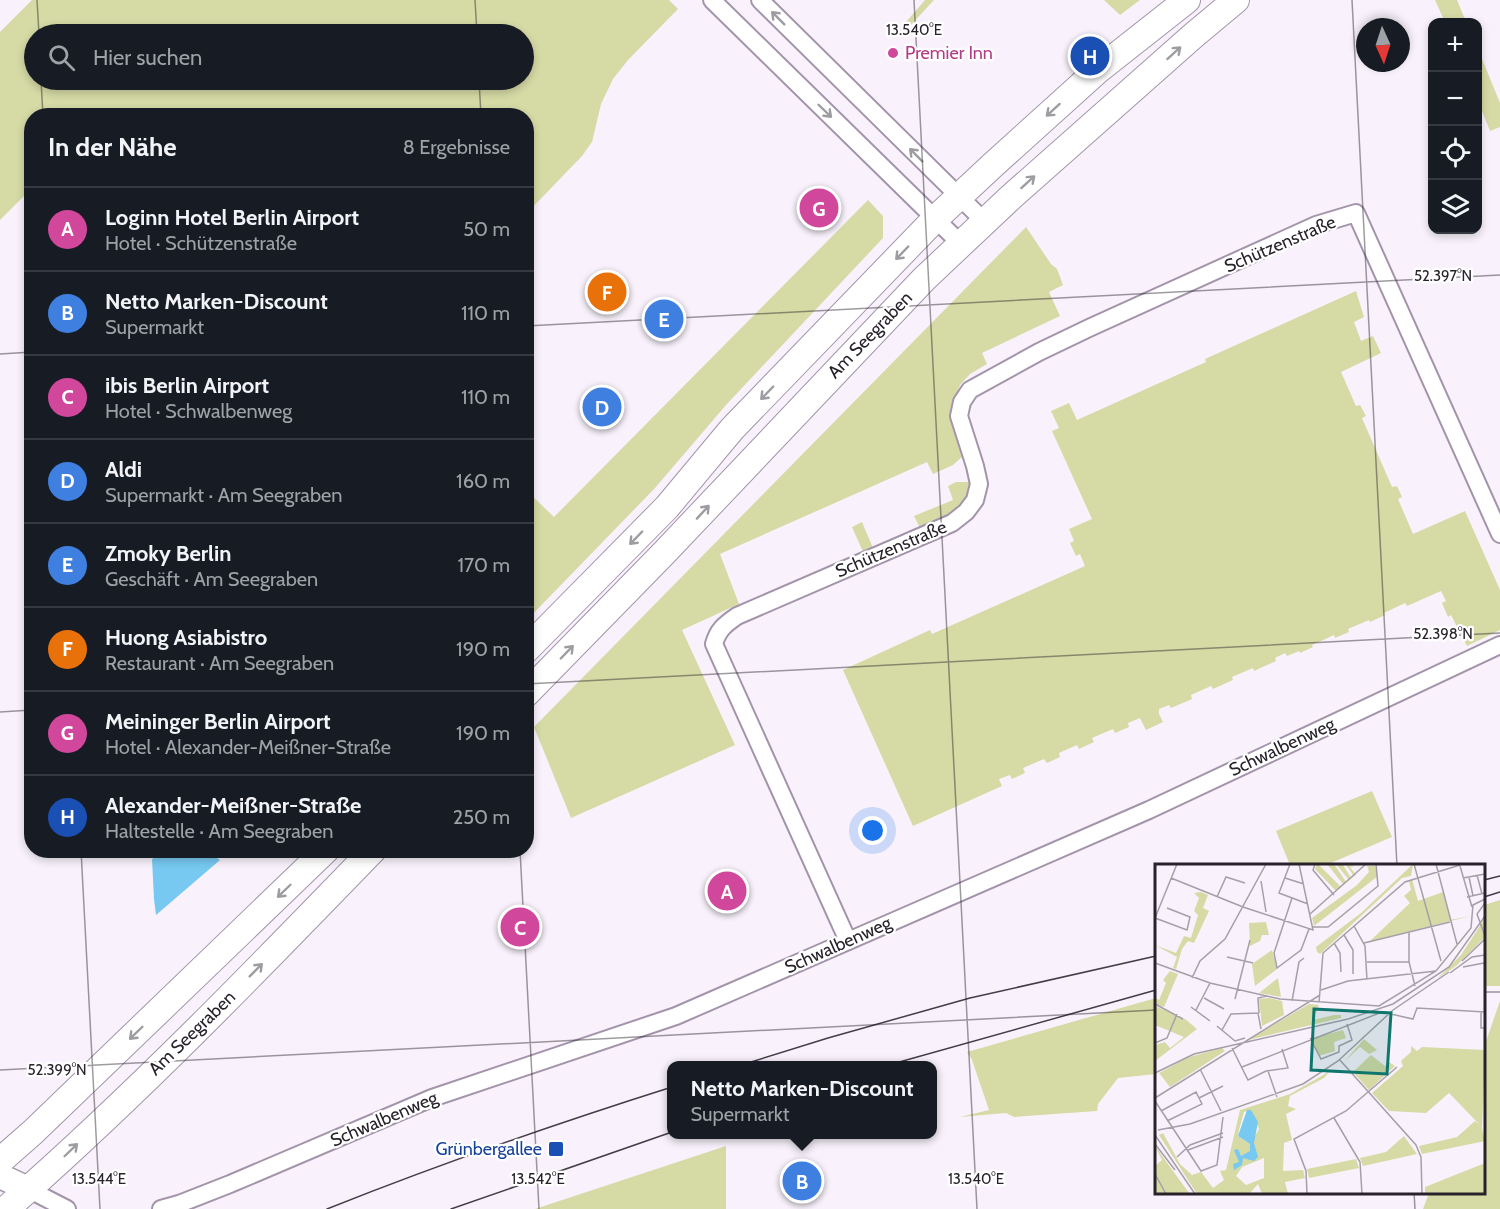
<!DOCTYPE html>
<html lang="de">
<head>
<meta charset="utf-8">
<style>
  :root { --surface:#171b24; --page:#242831; --text:#f1f3f6; --muted:#9ea1a6; --line:#363941; --accent:#0f766e }
  body { margin:0; font-family:Cabin,sans-serif; background:var(--page); color:var(--text) }
  .controls { position:absolute; right:18px; top:18px; display:grid; overflow:hidden; border-radius:12px; box-shadow:0 3px 9px #0003 }
  .controls button { width:54px; height:54px; display:grid; place-items:center; padding:0; border:0; border-bottom:2px solid var(--line); background:var(--surface); color:var(--text); font:30px sans-serif }
  .compass { position:absolute; left:1356px; top:18px; width:54px; height:54px; border-radius:50%; background:var(--surface); box-shadow:0 3px 9px #0003; rotate:177deg }
  .you { position:absolute; left:873px; top:831px; width:21px; height:21px; margin:-15px; border:4px solid #fff; border-radius:50%; background:#1a73e8; box-shadow:0 0 0 9px #1a73e833 }
  .badge { display:grid; place-items:center; width:39px; height:39px; border-radius:50%; background:var(--accent); color:#fff; font-size:20px; font-weight:700 }
  .pin { position:absolute; translate:-50% -50%; border:3px solid #fff; box-shadow:0 2px 6px #0006 }
  .popup { position:absolute; left:667px; top:1061px; width:270px; height:78px; box-sizing:border-box; display:grid; place-content:center; border-radius:12px; background:var(--surface); filter:drop-shadow(0 2px 4px #0005); font-size:20px; white-space:nowrap; color:var(--muted) }
  .popup b { font-size:22px; color:var(--text) }
  .popup::after { content:''; position:absolute; left:50%; top:100%; margin-left:-12px; border:12px solid transparent; border-top-color:var(--surface) }
  .list { margin:0; padding:0; list-style:none }
  h2 { display:flex; justify-content:space-between; align-items:center; height:78px; margin:0; padding:0 24px; font-size:26px }
  h2 small { font-size:20px; font-weight:400; color:var(--muted) }
  .list li { display:grid; grid-template-columns:39px 1fr auto; gap:18px; align-items:center; box-sizing:border-box; height:84px; padding:0 24px; border-top:2px solid var(--line) }
  .list b { display:block; font-size:22px; white-space:nowrap }
  .list p { margin:0; font-size:20px; white-space:nowrap; color:var(--muted) }
  .list em { font-size:20px; font-style:normal; color:var(--muted) }
  .icon { flex:none; width:33px; height:33px; fill:none; stroke:currentColor; stroke-width:2; stroke-linecap:round; stroke-linejoin:round }
  .map { position:relative; flex:none; width:1500px; height:1209px; overflow:hidden }
  .search { position:absolute; background:var(--surface); box-shadow:0 3px 9px #0003; left:24px; top:24px; width:510px; height:66px; display:flex; align-items:center; gap:15px; box-sizing:border-box; padding:0 21px; border-radius:33px; color:var(--muted); font-size:22px }
  .panel { position:absolute; background:var(--surface); box-shadow:0 3px 9px #0003; left:24px; top:108px; width:510px; height:750px; border-radius:24px }
  .map>svg:first-child { display:block }
  .green { fill:#d6daa5; fill-rule:evenodd }
  .water { fill:#77c9f1 }
  .lines { fill:none; stroke-linecap:round; stroke-linejoin:round }
  .street-casing { stroke:#a394ab; stroke-width:20 }
  .secondary-casing { stroke:#a394ab; stroke-width:27 }
  .primary-casing { stroke:#a394ab; stroke-width:28 }
  .street { stroke:#fff; stroke-width:16 }
  .secondary { stroke:#fff; stroke-width:24 }
  .primary { stroke:#fff; stroke-width:26 }
  .tram { stroke:#433d46; stroke-width:1.5 }
  .oneway { stroke:#9e9ca0 }
  .ticks { fill:none; stroke:#28222b; stroke-width:1.5; stroke-opacity:0.45 }
  .hotel-dot { fill:#d1479c; stroke:#fff; stroke-width:2 }
  .transit-dot { fill:#1a4fb4; stroke:#fff; stroke-width:2 }
  .labels { text-anchor:middle; stroke-width:4.5; stroke-linejoin:round; paint-order:stroke }
  .hotel-label { font-size:18px; fill:#b23c85; stroke:#fff; text-anchor:start }
  .street-label { font-size:18px; fill:#28222b; stroke:#fff }
  .transit-label { font-size:18px; fill:#164399; stroke:#fff; text-anchor:end }
  .inset-road { fill:none; stroke:#a59fa8; stroke-width:1.5 }
  .view { fill:#0f766e; fill-opacity:0.15; stroke:#0f766e; stroke-width:3 }
  .inset-edge { fill:none; stroke:#28222b; stroke-width:3 }
  .ticks-label { font-size:15px; text-anchor:middle; fill:#28222b; stroke:#fff; stroke-width:4.5; stroke-linejoin:round; paint-order:stroke }
</style>
</head>
<body>
<div class="map">
<svg width="1500" height="1209" viewBox="0 0 1500 1209">
  <rect width="100%" height="100%" fill="#f9f2fc"/>
  <!-- green -->
  <g class="green">
    <path d="M32 0H669L678 9 628 60 613 79 601 104 592 142 582 156 527 213 526 116H32L31 189 0 220V32ZM34 34H524V80H34Z"/>
    <path d="M925 0H934L910 26 906 22Z"/>
    <path d="M1104 0H1140L1120 15Z"/>
    <path d="M1435 0H1457L1466 22H1445Z"/>
    <path d="M1478 49 1500 103V127L1490 131 1478 101Z"/>
    <path d="M868 200 883 216V238L726 405 655 488 527 620V491L554 517Z"/>
    <path d="M1026 227 1051 264 1057 269 1063 285 1049 292 1060 316 982 353 987 364 970 374 960 385 954 401 951 420 963 456 953 465 933 474 927 462 720 554 739 604 682 630 735 745 571 818 534 727Z"/>
    <path d="M1356 291 1364 317 1354 322 1361 341 1373 336 1381 353 1341 372 1356 406 1360 405 1366 416 1362 418 1392 487 1397 486 1402 497 1398 499 1413 534 1465 511 1500 590V630L1467 646 1451 615 1448 617 1442 603 1446 601 1441 591 1407 606 1405 603 1384 613 1385 615 1370 622 1369 620 1348 629 1349 632 1335 638 1334 635 1312 645 1313 647 1300 653 1299 651 1287 656 1285 653 1275 658 1276 661 1254 671 1253 668 1232 677 1233 680 1213 689 1211 686 1191 695 1192 699 1171 708 1169 705 1159 709V714L1163 722 1146 730 1140 718 1128 723 1129 727 1115 733 1113 729 1092 738 1094 742 1079 749 1077 745 1059 753 1060 757 1047 763 1044 759 1023 768 1025 773 1012 779 1010 775 999 779 1002 786 913 826 843 670 930 630 932 634 1085 566 1080 554 1076 556 1070 543 1074 541 1069 529 1092 519 1052 431 1059 428 1051 411 1069 403 1077 420 1206 362 1205 359Z"/>
    <path d="M956 482H970C968 509 941 519 920 528L914 516 953 500 948 486Z"/>
    <path d="M862 522 873 548 863 552 852 527Z"/>
    <path d="M1372 791 1392 837 1326 865H1290L1276 831Z"/>
    <path d="M1500 900V986H1484V905Z"/>
    <path d="M1156 998V1074L1118 1078 1098 1104 1097 1111 1014 1117 1006 1113 960 1117 989 1110 972 1060 967 1052Z"/>
    <path d="M1500 1001V1209H1423L1429 1193 1484 1192V1047Z"/>
    <path d="M726 1146V1209H535Z"/>
  </g>
  <!-- water -->
  <path class="water" d="M208 852 220 860 156 915 154 899 152 859 163 854Z"/>
  <g class="lines">
    <defs>
      <g id="street">
        <path d="M712 0 961 244"/>
        <path d="M760 0 984 221"/>
        <path d="M848 941 714 644C718 630 724 625 737 616L952 523 966 512 975 500 979 484 975 466 959 416 962 402 970 390 1039 352 1089 328 1316 225 1356 213 1500 534"/>
        <path d="M28 1189 67 1209"/>
        <path d="M161 1209 179 1204 230 1184 432 1098 676 1016 1149 810 1500 645"/>
      </g>
      <path id="secondary" d="M0 1176 28 1189"/>
      <g id="primary">
        <path d="M526 650 667 507 732 429 935 219 994 164 1097 71 1187 0"/>
        <path d="M526 694 663 554 924 279 1011 197 1194 35 1236 0"/>
        <path d="M0 1161 33 1132 326 850"/>
        <path d="M6 1209C135 1096 254 973 373 850"/>
      </g>
    </defs>
    <!-- street casing -->
    <use href="#street" class="street-casing"/>
    <!-- secondary casing -->
    <use href="#secondary" class="secondary-casing"/>
    <!-- primary casing -->
    <use href="#primary" class="primary-casing"/>
    <!-- street -->
    <use href="#street" class="street"/>
    <!-- secondary -->
    <use href="#secondary" class="secondary"/>
    <!-- primary -->
    <use href="#primary" class="primary"/>
    <!-- tram -->
    <g class="tram">
      <path d="M1484 880 1500 876"/>
      <path d="M1484 897 1500 892"/>
      <path d="M738 1066 828 1038 970 998 1156 956"/>
      <path d="M885 1066 1156 990"/>
      <path d="M327 1209C440 1164 555 1124 672 1087"/>
      <path d="M451 1209 672 1132"/>
    </g>
  </g>
  <!-- one-way arrows -->
  <defs><path id="oneway-shaft" d="M-6 0H5M1.5-3L5.5 0L1.5 3" fill="none" stroke-width="1.6" stroke-linecap="round" stroke-linejoin="round" transform="scale(1.5)"/></defs>
  <g class="oneway">
    <use href="#oneway-shaft" transform="translate(778 18) rotate(-135)"/>
    <use href="#oneway-shaft" transform="translate(1174 53) rotate(-42)"/>
    <use href="#oneway-shaft" transform="translate(1053 110) rotate(138)"/>
    <use href="#oneway-shaft" transform="translate(825 111) rotate(44)"/>
    <use href="#oneway-shaft" transform="translate(916 155) rotate(-135)"/>
    <use href="#oneway-shaft" transform="translate(1028 182) rotate(-42)"/>
    <use href="#oneway-shaft" transform="translate(902 253) rotate(134)"/>
    <use href="#oneway-shaft" transform="translate(767 393) rotate(134)"/>
    <use href="#oneway-shaft" transform="translate(703 512) rotate(-47)"/>
    <use href="#oneway-shaft" transform="translate(636 538) rotate(134)"/>
    <use href="#oneway-shaft" transform="translate(567 652) rotate(-46)"/>
    <use href="#oneway-shaft" transform="translate(284 891) rotate(136)"/>
    <use href="#oneway-shaft" transform="translate(256 970) rotate(-45)"/>
    <use href="#oneway-shaft" transform="translate(136 1033) rotate(136)"/>
    <use href="#oneway-shaft" transform="translate(71 1150) rotate(-44)"/>
  </g>
  <!-- ticks -->
  <path class="ticks" d="M37 0 39 34M475 0 477 34M914 0 977 1209M1352 0 1397 866M41 80 43 116M479 80 481 116M526 326 1500 275M0 354 32 352M526 684 1500 633M0 712 32 710M81 850 100 1209M520 850 539 1209M1484 992H1500M0 1070 1156 1010M1414 1192 1415 1209"/>
  <!-- markers -->
  <circle class="hotel-dot" cx="893" cy="53" r="6"/>
  <rect class="transit-dot" x="548" y="1141" width="16" height="16" rx="3"/>
  <g class="labels">
    <!-- hotel labels -->
    <g class="hotel-label">
      <text x="905" y="59">Premier Inn</text>
    </g>
    <!-- street labels -->
    <g class="street-label">
      <text transform="translate(1280 244) rotate(-23)" y="6">Schützenstraße</text>
      <text transform="translate(870 335) rotate(-46)" y="6">Am Seegraben</text>
      <text transform="translate(891 549) rotate(-23)" y="6">Schützenstraße</text>
      <text transform="translate(1282 747) rotate(-25)" y="6">Schwalbenweg</text>
      <text transform="translate(838 945) rotate(-24)" y="6">Schwalbenweg</text>
      <text transform="translate(192 1033) rotate(-44)" y="6">Am Seegraben</text>
      <text transform="translate(384 1119) rotate(-23)" y="6">Schwalbenweg</text>
    </g>
    <!-- transit labels -->
    <g class="transit-label">
      <text x="542" y="1155">Grünbergallee</text>
    </g>
  </g>
  <!-- overview -->
  <g transform="translate(1155 864)">
    <rect width="330" height="330" fill="#f9f2fc"/>
    <path d="M162 0H170L164 1 186 23 188 20 172 0H179L191 18 194 16 181 0 188 1 196 14 199 12 191 1 201 2 195 3 201 11 181 27 160 5ZM258 0 256 12 247 14 165 90 162 88 161 83 206 49ZM212 2H220L223 12 159 62 157 54 202 21 214 8ZM257 15 263 37 288 28 295 56 316 52 215 77 255 39 249 32 256 26 254 17ZM46 28 53 31 48 44 54 47 39 79 33 77 27 85 21 105 18 104 22 93 0 81 21 89 29 72 36 74 43 51 39 47 44 34 39 29ZM330 54V73L301 102 283 114 306 91ZM111 58 114 71H107L105 77 95 82 94 59ZM117 86 122 105 100 122 97 100ZM15 107 23 110 9 143 2 141 0 134 4 136 11 119 8 116ZM123 114 126 133 104 129ZM114 134 127 137 129 151 107 162 104 135ZM154 140 164 141 158 156 179 151H186V154L93 176ZM0 142 30 155 42 165 0 197V181L10 178 15 184 29 173 0 161ZM188 166 191 174 179 178 180 187 164 192 157 174ZM209 175 222 186 214 190 205 183 189 198ZM256 182 262 187 267 183 330 186 327 264 330 277 267 290 264 282 302 273 320 257 325 261 294 229 271 249 234 247 217 229 248 202 246 197 256 188ZM67 184 70 187 15 223 4 209 34 193ZM216 191 230 202 234 198 240 202 214 226 198 208ZM175 207 169 214 135 232 133 242 141 245 131 250 137 276 129 279 128 307 148 306 150 314 130 318 133 330H107L103 320 94 330H42L4 271 8 269 25 300 37 311 46 308 58 324 69 316 65 307 71 306 85 246 135 230ZM96 246 104 265 95 280 83 272 84 266 89 248ZM109 294V314L91 321 81 312 87 303ZM249 272 262 290 208 302 205 294 231 288ZM0 282 26 318 35 330H0V302L7 296ZM201 295 204 304 154 314 152 305ZM330 299V330H270V323Z" fill="#d6daa5" fill-rule="evenodd"/>
    <path d="M92 246H96L103 258 99 279 103 293 99 297 88 294 87 301 79 306 78 300 84 298 79 286 83 285 86 292 95 287V280L83 272Z" fill="#77c9f1"/>
    <path class="inset-road" d="M135 0 124 29 153 40M160 0 158 6 179 31M195 0H221M259 0 286 97M281 0 302 80M305 2 317 43M322 11 327 30M314 13 318 32M16 14 88 43 158 66 144 0M130 14 149 20M308 14 330 10M106 17 111 48M62 33 71 13 90 19M312 33 330 29M137 34 119 89 122 104 146 86 154 65M330 39 322 50 330 72M155 50 211 0M0 54 32 66 35 53 12 44M0 54 22 0M199 62 210 82 212 116M158 63H173L223 22 221 0M254 68V98L260 122M189 71 198 86V110M179 79 185 89 186 108M209 79 295 58M72 93 98 99M307 97 330 75M212 98H254M0 99 55 119 125 135 224 142 281 107 316 64 318 41 330 35M308 103 329 99M295 109 317 93 330 91M37 114 45 97 70 75 111 0M166 126 193 117 281 107M49 134 69 145M80 135 95 76M137 137 144 98 149 94M164 139 168 89 250 18 305 1M0 140 28 155M36 143 55 157M41 146 55 119M326 148V164H330M104 149 103 134 112 132M62 162 80 177 90 174M67 166 76 150 103 149 106 165M155 174 166 195 184 188V182L197 176 192 160M0 179 12 174 22 150M77 184 93 216 111 207 133 204 127 185M184 195 261 281 266 293 267 330M87 203 227 148 258 155 262 144 330 148M45 205 66 247M113 207 122 233M0 209 39 190 193 155 238 140 294 103 330 52M0 234 165 131M44 234 68 222M0 237 46 307 62 301 68 253M6 247 41 228 44 234M179 254 205 298 207 330M12 257 47 240 44 234M3 266 35 260 148 220 183 197 238 146 294 108M0 271 40 330M0 280 20 306M33 286 68 273M22 293 35 281 68 269M0 310 11 330M152 330 151 307 139 275 191 247 242 203"/>
    <path class="view" d="M159 145 236 149 232 210 156 206Z"/>
    <rect width="330" height="330" class="inset-edge"/>
  </g>
  <g class="ticks-label">
    <text x="914" y="35">13.540°E</text>
    <text x="1443" y="281">52.397°N</text>
    <text x="1443" y="639">52.398°N</text>
    <text x="57" y="1075">52.399°N</text>
    <text x="99" y="1184">13.544°E</text>
    <text x="538" y="1184">13.542°E</text>
    <text x="976" y="1184">13.540°E</text>
  </g>
</svg>
<div class="controls">
<button>+</button>
<button>−</button>
<button><svg class="icon" aria-label="locate" viewBox="0 0 24 24"><circle cx="12" cy="12" r="6"/><path d="M12 2v4M12 18v4M2 12h4M18 12h4"/></svg></button>
<button><svg class="icon" aria-label="layers" viewBox="0 0 24 24"><path d="M12 4l9 5-9 5-9-5zM3 14l9 5 9-5"/></svg></button>
</div>
<svg class="compass" viewBox="-18 -18 36 36"><path d="M0-13l5 13h-10z" fill="#e53935"/><path d="M0 13l5-13h-10z" fill="#9ea1a6"/></svg>
<div class="you"></div>
<div class="pin badge" style="left:727px;top:891px;background:#d1479c">A</div>
<div class="pin badge" style="left:802px;top:1181px;background:#3f7fe0">B</div>
<div class="popup"><b>Netto Marken-Discount</b>Supermarkt</div>
<div class="pin badge" style="left:520px;top:927px;background:#d1479c">C</div>
<div class="pin badge" style="left:602px;top:407px;background:#3f7fe0">D</div>
<div class="pin badge" style="left:664px;top:319px;background:#3f7fe0">E</div>
<div class="pin badge" style="left:607px;top:292px;background:#e8710a">F</div>
<div class="pin badge" style="left:819px;top:208px;background:#d1479c">G</div>
<div class="pin badge" style="left:1090px;top:56px;background:#1a4fb4">H</div>
<div class="search"><svg class="icon" aria-label="search" viewBox="0 0 24 24"><circle cx="10" cy="10" r="6"/><path d="M15 15l6 6"/></svg>Hier suchen</div>
<section class="panel">
<h2>In der Nähe<small>8 Ergebnisse</small></h2>
<ul class="list">
<li><span class="badge" style="background:#d1479c">A</span><div><b>Loginn Hotel Berlin Airport</b><p>Hotel · Schützenstraße</p></div><em>50 m</em></li>
<li><span class="badge" style="background:#3f7fe0">B</span><div><b>Netto Marken-Discount</b><p>Supermarkt</p></div><em>110 m</em></li>
<li><span class="badge" style="background:#d1479c">C</span><div><b>ibis Berlin Airport</b><p>Hotel · Schwalbenweg</p></div><em>110 m</em></li>
<li><span class="badge" style="background:#3f7fe0">D</span><div><b>Aldi</b><p>Supermarkt · Am Seegraben</p></div><em>160 m</em></li>
<li><span class="badge" style="background:#3f7fe0">E</span><div><b>Zmoky Berlin</b><p>Geschäft · Am Seegraben</p></div><em>170 m</em></li>
<li><span class="badge" style="background:#e8710a">F</span><div><b>Huong Asiabistro</b><p>Restaurant · Am Seegraben</p></div><em>190 m</em></li>
<li><span class="badge" style="background:#d1479c">G</span><div><b>Meininger Berlin Airport</b><p>Hotel · Alexander-Meißner-Straße</p></div><em>190 m</em></li>
<li><span class="badge" style="background:#1a4fb4">H</span><div><b>Alexander-Meißner-Straße</b><p>Haltestelle · Am Seegraben</p></div><em>250 m</em></li>
</ul>
</section>
</div>
</body>
</html>
